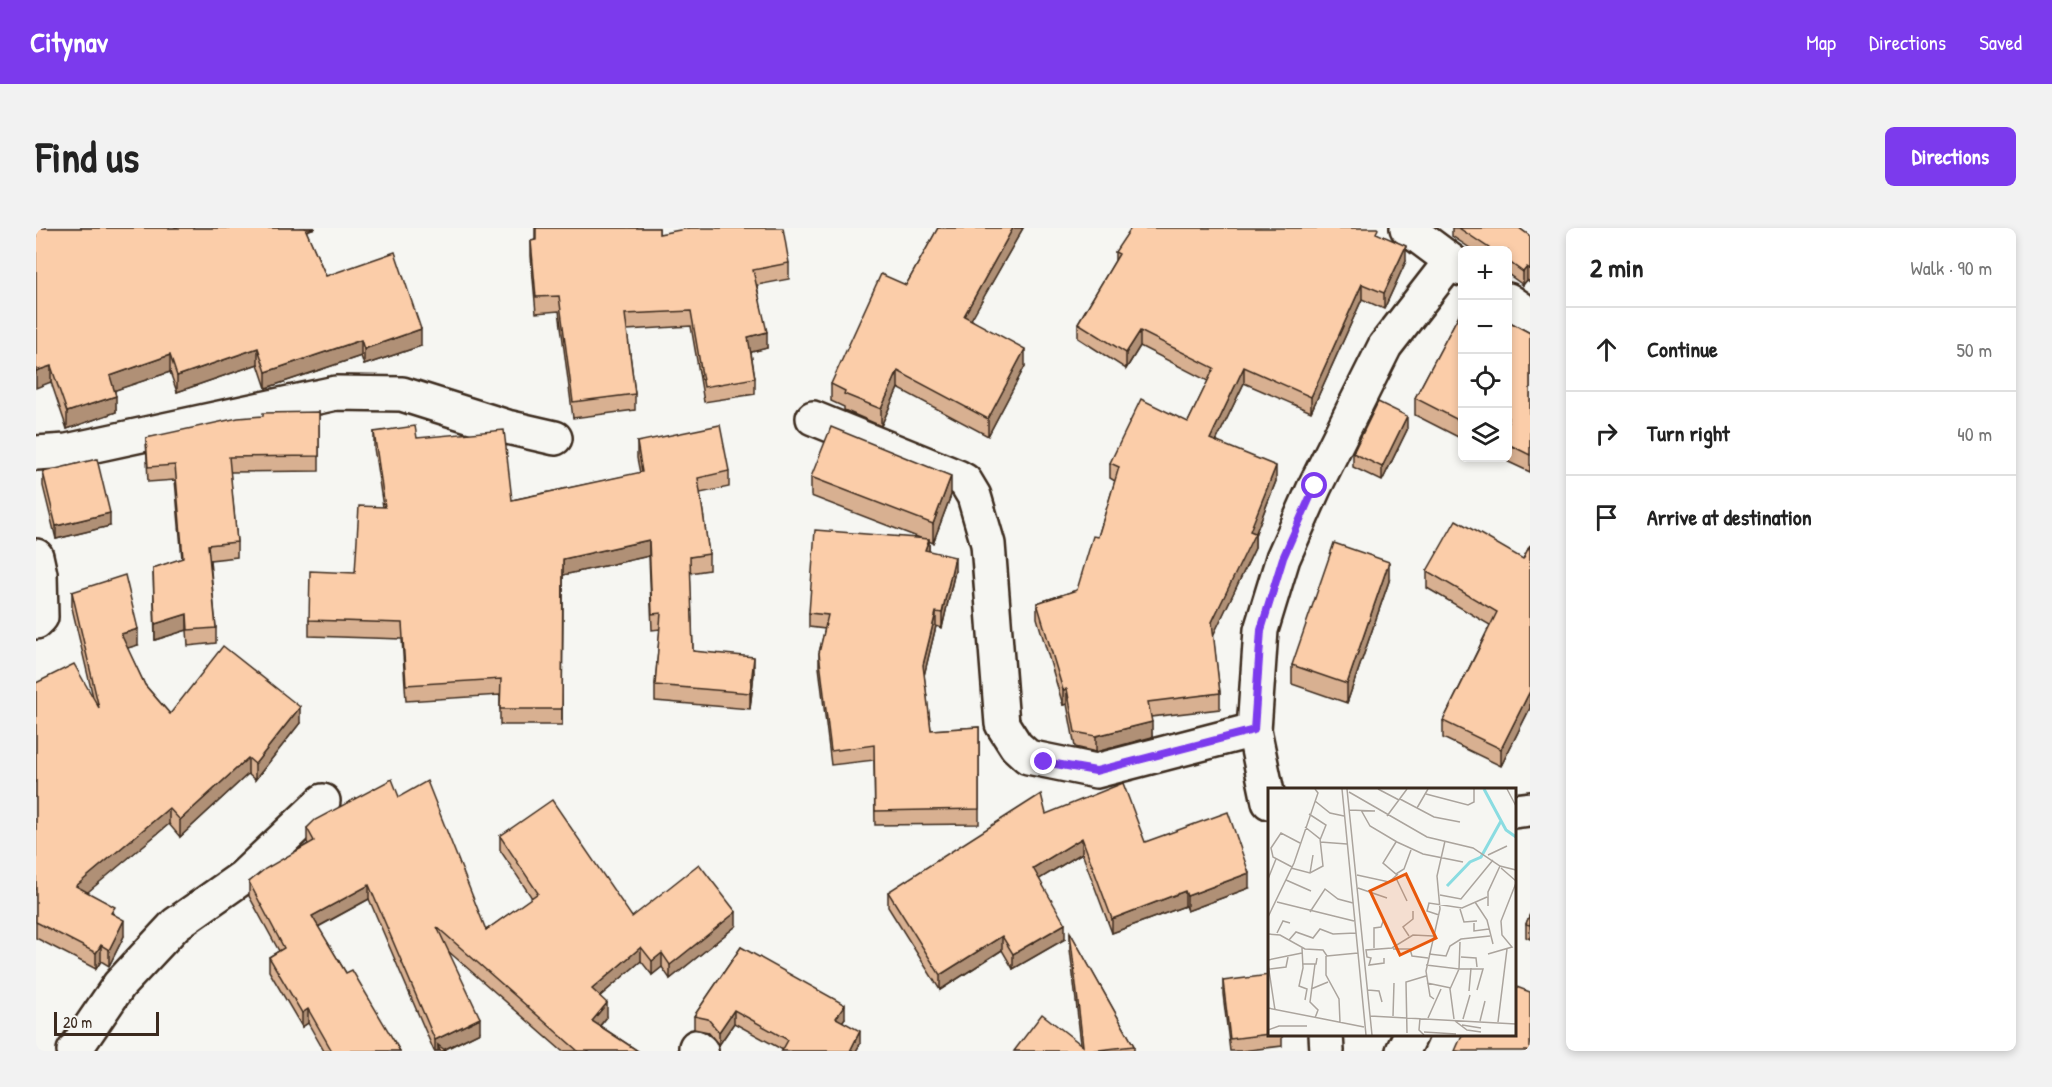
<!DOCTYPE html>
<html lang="en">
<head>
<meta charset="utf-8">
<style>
  :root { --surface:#fff; --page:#f2f2f2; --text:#222; --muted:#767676; --line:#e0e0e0; --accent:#7c3aed }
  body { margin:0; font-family:"Patrick Hand",sans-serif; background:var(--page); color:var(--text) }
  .controls { position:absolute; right:18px; top:18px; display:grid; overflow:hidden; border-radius:9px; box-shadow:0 3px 9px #0003 }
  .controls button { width:54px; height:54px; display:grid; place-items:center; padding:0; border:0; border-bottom:2px solid var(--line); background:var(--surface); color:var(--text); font:30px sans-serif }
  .scale { position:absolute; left:18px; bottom:15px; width:105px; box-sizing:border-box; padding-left:6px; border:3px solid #3b2a1e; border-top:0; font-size:16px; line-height:21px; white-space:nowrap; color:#3b2a1e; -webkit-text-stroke:4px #f6f6f2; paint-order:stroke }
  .stop { position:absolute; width:18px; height:18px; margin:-14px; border:4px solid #7c3aed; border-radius:50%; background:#fff }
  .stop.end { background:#7c3aed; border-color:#fff; box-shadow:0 2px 6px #0008 }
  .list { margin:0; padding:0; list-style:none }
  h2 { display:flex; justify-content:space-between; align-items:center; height:78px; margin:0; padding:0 24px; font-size:26px }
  h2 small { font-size:20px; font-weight:400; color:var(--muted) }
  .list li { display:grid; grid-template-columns:39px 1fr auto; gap:18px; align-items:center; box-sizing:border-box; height:84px; padding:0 24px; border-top:2px solid var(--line) }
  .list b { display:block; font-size:22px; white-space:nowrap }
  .list em { font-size:20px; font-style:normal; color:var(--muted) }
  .icon { flex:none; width:33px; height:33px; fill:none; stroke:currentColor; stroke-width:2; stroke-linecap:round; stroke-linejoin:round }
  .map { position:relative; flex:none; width:1494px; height:823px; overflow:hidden; border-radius:9px }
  header { display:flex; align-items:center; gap:36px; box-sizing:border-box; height:84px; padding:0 30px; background:var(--accent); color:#fff }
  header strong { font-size:28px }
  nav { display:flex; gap:33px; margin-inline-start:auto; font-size:21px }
  .intro { display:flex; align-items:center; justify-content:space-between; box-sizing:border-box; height:144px; padding:0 36px }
  h1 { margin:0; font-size:42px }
  .button { padding:15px 27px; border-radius:9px; background:var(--accent); color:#fff; font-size:21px; font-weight:700 }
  main { display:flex; gap:36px; padding:0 36px }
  aside { flex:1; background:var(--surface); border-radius:9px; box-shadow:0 3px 9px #0003 }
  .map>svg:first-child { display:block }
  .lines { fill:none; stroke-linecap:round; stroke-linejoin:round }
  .minor-casing { stroke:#3b2a1e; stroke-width:38 }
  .minor { stroke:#f6f6f2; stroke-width:33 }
  .wall { fill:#d8b091; stroke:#3b2a1e; stroke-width:1.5 }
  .shaded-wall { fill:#b09076; stroke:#3b2a1e; stroke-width:1.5 }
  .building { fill:#fbcda9; stroke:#3b2a1e; stroke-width:1.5 }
  .route { stroke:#7c3aed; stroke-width:8 }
  .inset-river { fill:none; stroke:#8adce1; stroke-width:3 }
  .inset-road { fill:none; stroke:#aba49d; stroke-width:1.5 }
  .view { fill:#e8590c; fill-opacity:0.15; stroke:#e8590c; stroke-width:3 }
  .inset-edge { fill:none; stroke:#3b2a1e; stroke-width:3 }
</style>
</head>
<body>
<header>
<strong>Citynav</strong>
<nav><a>Map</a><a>Directions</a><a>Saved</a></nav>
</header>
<div class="intro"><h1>Find us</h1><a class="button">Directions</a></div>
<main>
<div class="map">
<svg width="1494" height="823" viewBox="0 0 1494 823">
  <rect width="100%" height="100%" fill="#f6f6f2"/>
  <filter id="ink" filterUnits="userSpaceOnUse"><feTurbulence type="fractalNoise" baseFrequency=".0167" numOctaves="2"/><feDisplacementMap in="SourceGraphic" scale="12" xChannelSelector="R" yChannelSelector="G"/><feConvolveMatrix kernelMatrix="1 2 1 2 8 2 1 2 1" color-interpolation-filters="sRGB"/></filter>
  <g filter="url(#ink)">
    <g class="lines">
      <defs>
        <g id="minor">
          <path d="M1371 0 1426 41"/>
          <path d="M1472 72 1494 87"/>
          <path d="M777 190 922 249 929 253 938 268 952 316 966 496 980 518 992 529 1060 543 1218 502"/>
          <path d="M0 225 31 223 300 165 366 166 471 199 519 210"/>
          <path d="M0 328 4 346 5 389 0 394"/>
          <path d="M1233 574 1218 502 1225 402 1247 330 1279 258 1349 118 1415 33"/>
          <path d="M1478 583 1494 581"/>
          <path d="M1290 806 1291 823"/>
          <path d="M660 819 665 823"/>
          <path d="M38 823 83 757 140 696 207 649 287 573"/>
          <path d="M1367 823 1375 806"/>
        </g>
      </defs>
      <!-- minor casing -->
      <use href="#minor" class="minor-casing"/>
      <!-- minor -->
      <use href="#minor" class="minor"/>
    </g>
    <!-- wall -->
    <g class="wall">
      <path d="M0 0H279L270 3 290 48 385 118 328 137 325 128 230 160 222 136 141 164 134 144 79 162 80 184 31 201 15 154Z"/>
      <path d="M499 0H623V6L753 35V51L721 57 731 120 715 124 719 150V166L668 174 655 98 591 102 599 166V182L537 190 523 83 500 85 495 28V13L499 12Z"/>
      <path d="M902 0H987L935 91 989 138 952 208 862 160 845 198 808 182V179L795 173V156L870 57Z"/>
      <path d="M1416 0H1483L1494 8V54L1491 52 1487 57 1472 46V22H1437L1416 8Z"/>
      <path d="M1342 6 1370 33 1348 81 1326 71 1275 184 1208 155 1180 213 1240 253 1219 307V320L1177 407 1184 465V481L1115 489 1116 509 1060 524 1039 519 1031 476 1027 477 1001 390V375L1041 362 1062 309 1079 253 1074 250V235L1152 194 1172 153 1104 118 1090 141 1042 110V95L1079 33V24Z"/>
      <path d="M1426 81V211L1379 187V170Z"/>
      <path d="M1472 93 1494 105V244L1464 230H1472Z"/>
      <path d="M283 184V243L194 244 201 314V329L174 332 180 400V415L152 418 151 402 119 412 117 340 146 331 139 252 112 254 110 210Z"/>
      <path d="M1371 202 1346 253 1317 239V225Z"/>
      <path d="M338 204 381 210 476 272 604 245 601 230V214L693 243V259L664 265 673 326V342L654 345 657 423 718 445 714 481 619 473V457L624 401 616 402 613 328 527 347 526 497H464V467L370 473 366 411 273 408V392L319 345 347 279 338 220Z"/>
      <path d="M7 244 74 298 20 311 7 258Z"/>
      <path d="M775 249 915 267 897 315 893 313V323L919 343 906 400 900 398 888 447 895 502 943 499V596L839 597 838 532 795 537 783 439V425L789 401 773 399V385L884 310 775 268Z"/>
      <path d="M1494 317V480L1465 538 1407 510V493L1454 397 1391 360V343L1487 331Z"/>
      <path d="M1353 353 1311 475 1256 456V437Z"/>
      <path d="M36 364 102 417 91 420 109 457 134 486 264 495 219 552 212 546 144 609 133 596 51 664 79 687 88 708 73 738 65 733 60 741 0 710V455L57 469 36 380Z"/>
      <path d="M363 569 450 702 496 670 464 622V608L596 689 700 698 634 751 626 739 616 747 605 733 564 768 571 789 564 798 602 823H526L412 723 444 804 408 822 410 823H398L333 671 282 699 310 745 364 823H288L272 795 266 799 233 743V729L243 723 213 668V654L272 616 271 614V600Z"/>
      <path d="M1010 586 1213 660 1151 683 1149 678 1076 705 1046 625 1003 651 1029 711 977 741 966 722 904 762 852 679V664Z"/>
      <path d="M1494 686V711L1490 709V696Z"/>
      <path d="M1034 704 1098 818V823H978L1045 816 1034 721Z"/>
      <path d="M705 719 809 790 806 793 824 816 820 823H746L747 822 698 795 683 817 672 804 658 801V788Z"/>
      <path d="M1187 753 1233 807H1246V818L1206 823H1194L1187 766Z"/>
    </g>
    <!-- shaded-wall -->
    <g class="shaded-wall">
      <path d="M264 0H279L264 5Z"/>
      <path d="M977 0H987L928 104V88Z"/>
      <path d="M1370 18V33L1348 81V65Z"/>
      <path d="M1491 39V52L1487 57V44Z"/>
      <path d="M1326 56V71L1275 184V169Z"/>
      <path d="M385 101V118L328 137V121Z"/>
      <path d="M1104 103V118L1090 141V125Z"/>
      <path d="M731 104V120L712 125V109Z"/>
      <path d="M325 112V128L230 160V144Z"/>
      <path d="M222 120V136L141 164V148Z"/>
      <path d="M989 121V138L952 208V191Z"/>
      <path d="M134 127V144L74 164V148Z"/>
      <path d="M15 138V154L0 160V143Z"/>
      <path d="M1208 139V155L1174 226V211Z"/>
      <path d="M862 143V160L845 198V181Z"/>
      <path d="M80 168V184L31 201V184Z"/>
      <path d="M1371 188V202L1346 253V239Z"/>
      <path d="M1240 238V253L1219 307V320L1176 410V394Z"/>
      <path d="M915 248V267L897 315V296Z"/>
      <path d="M74 285V298L20 311V298Z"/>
      <path d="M893 311V325L889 322Z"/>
      <path d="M613 312V328L527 347 526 497 527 331Z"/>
      <path d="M919 329V343L906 400V385Z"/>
      <path d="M1353 334V353L1311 475V456Z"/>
      <path d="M900 384V398L887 452V437Z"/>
      <path d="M151 386V402L119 412V396Z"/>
      <path d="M102 401V417L85 422V406Z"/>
      <path d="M718 429V445L714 481V465Z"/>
      <path d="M1031 461V476L1027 477V462Z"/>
      <path d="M1494 463V480L1465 538V521Z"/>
      <path d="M264 479V495L219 552V536Z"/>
      <path d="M1116 494V509L1060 524V508Z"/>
      <path d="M212 530V546L144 609V592Z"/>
      <path d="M133 580V596L40 674V658Z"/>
      <path d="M1046 610V625L997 655V640Z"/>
      <path d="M1213 645V660L1151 683V668Z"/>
      <path d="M333 657V671L276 702V688Z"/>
      <path d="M1149 663V678L1076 705V691Z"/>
      <path d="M700 684V698L634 751V737Z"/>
      <path d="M88 692V708L73 738V722Z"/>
      <path d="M1029 696V711L977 741V726Z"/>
      <path d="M966 708V722L904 762V747Z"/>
      <path d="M65 717V733L60 741V725Z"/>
      <path d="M605 719V733L556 775V761Z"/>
      <path d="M626 725V739L616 747V733Z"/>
      <path d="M571 775V789L556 807V793Z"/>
      <path d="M809 777V790L800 803V790Z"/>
      <path d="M272 781V795L266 799V785Z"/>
      <path d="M698 782V795L683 817V804Z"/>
      <path d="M444 790V804L405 823 402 817V823H399V812Z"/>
      <path d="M824 803V816L820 823H814Z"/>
    </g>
    <!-- building -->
    <g class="building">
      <path d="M0 0H269L290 48 359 24 385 101 328 121 325 112 230 144 222 120 141 148 134 127 74 148 80 168 31 184 15 138 0 143Z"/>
      <path d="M500 0H623V6L654 0H747L753 35 717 42 731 104 712 109 719 150 668 159 655 83 589 86 599 166 537 174 523 68 500 69 495 13 500 12Z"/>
      <path d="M902 0H977L928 88 989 121 952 191 862 143 845 181 808 166 809 163 795 156 845 46 870 57Z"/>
      <path d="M1095 0H1341L1342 1 1340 5 1370 18 1348 65 1326 56 1275 169 1208 139 1174 211 1240 238 1214 303 1219 305 1176 394 1184 465 1112 474 1116 494 1060 508 1039 504 1031 461 1027 462 1001 375 1041 362 1057 308 1062 309 1083 239 1074 235 1105 171 1152 194 1178 140 1104 103 1090 125 1042 95 1083 26 1079 24Z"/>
      <path d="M1423 0H1483L1494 8V41L1491 39 1487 44 1472 33V22H1456Z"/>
      <path d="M1426 81V194L1379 170Z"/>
      <path d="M1472 93 1494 105V227L1472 216Z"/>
      <path d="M1342 174 1371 188 1346 239 1317 225Z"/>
      <path d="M283 184V228L193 229 201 314 172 317 180 400 152 402 151 386 119 396 117 340 147 330 139 237 112 239 110 210 202 190 227 188V185Z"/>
      <path d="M684 197 693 243 662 250 673 326 654 329 657 423 718 429 714 465 619 457 625 385 616 386 613 312 527 331 526 481H464L465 451 370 457 366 395 273 392 274 343 319 345 323 278 349 279 338 204 379 198 381 210 468 202 476 272 606 244 601 214Z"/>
      <path d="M795 199 915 248 897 296 775 249Z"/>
      <path d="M61 231 74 285 20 298 7 244Z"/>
      <path d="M1420 292 1487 331 1494 317V463L1465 521 1407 493 1461 384 1391 343Z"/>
      <path d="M779 302 893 311 889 322 919 329 906 385 900 384 887 437 895 502 943 499V581L839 583 838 517 795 523 783 425 792 387 773 385Z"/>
      <path d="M1298 315 1353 334 1311 456 1256 437Z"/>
      <path d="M89 347 102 401 85 406 109 457 134 486 187 418 264 479 219 536 212 530 144 592 133 580 40 658 79 679 75 685 88 692 73 722 65 717 60 725 0 694V455L38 436 63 480 36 364Z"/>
      <path d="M356 551 363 569 391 553 450 702 502 665 464 608 516 572 596 689 663 636 700 684 634 737 626 725 616 733 605 719 556 761 571 775 556 793 602 823H542L401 699 444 790 399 812 333 657 276 688 310 745 316 742 364 823H296L272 781 266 785 233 729 248 720 213 654 229 641 278 613 271 600 279 592Z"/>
      <path d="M1087 555 1109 614 1192 584 1213 645 1151 668 1149 663 1076 691 1046 610 997 640 1029 696 977 726 966 708 904 747 852 664 1005 566 1010 586Z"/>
      <path d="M1494 686V697L1490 696Z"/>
      <path d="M1034 704 1098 818 1054 823H978L1006 786 1047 818Z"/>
      <path d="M705 719 809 777 800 790 824 803 814 823H746L752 812 698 782 683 804 672 791 658 788Z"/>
      <path d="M1233 747V806L1194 811 1187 753Z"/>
      <path d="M1478 758 1494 764V823H1419L1426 807H1478Z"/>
      <path d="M402 817 410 823H404Z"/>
    </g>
  </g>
  <g class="lines" filter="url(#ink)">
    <!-- route -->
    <path class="route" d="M1008 534 1060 543 1218 502 1225 402 1247 330 1279 258"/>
  </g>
  <!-- overview -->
  <g transform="translate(1232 560)">
    <rect width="248" height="248" fill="#f6f6f2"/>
    <path class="inset-river" d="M216 1 238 42 248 49M179 98 202 74 213 69 233 33"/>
    <path class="inset-road" d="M74 1 98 247M79 1 104 247M110 1 131 12M239 1 248 18M81 4 159 49 205 60 232 78 248 82M158 6 200 17 206 14V1M132 11 166 29 192 34M47 13 62 25 76 28M149 20 160 1M81 22 107 23M93 22 102 38 129 54 155 66 195 74M41 26 58 37 52 52M119 28 139 1M52 54 79 56M128 54 115 75 128 86 136 81 143 62M220 67 239 58M24 79 5 69 3 60 13 45 32 55M23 80 42 85 55 78 52 51 37 39M233 80 248 93M42 85 45 67M89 87 121 94 130 86M128 90 139 113M0 91 8 71M18 92 43 103M90 100 119 110M172 107 193 111 225 72M9 114 86 133M207 114 219 132 225 156M220 118V104L232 78M192 121 196 134 209 133M42 124 57 101 70 111 85 115M171 127 159 123 161 115 194 120 219 109M0 129 26 75 50 5 47 1M206 135V143L221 141M9 145 15 133 22 135M0 146 12 147 37 161 55 162 59 168 90 165M141 148 135 139 145 131V123M21 152 28 144 45 150 52 141 65 146 88 145M34 160 35 180 31 198 39 201 37 212M106 160V140L113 139 116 131M125 161H142L144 168 160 170M161 166 178 168 182 158 193 151 222 148M220 166 244 159 234 147 233 133 248 95M58 168V187L71 211 72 234M193 169 208 170 209 179M116 170V175L101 177 103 170 99 169 98 162 124 160 145 147 165 148M0 172 34 165M0 176 7 222M35 176H48L49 170M47 176 42 214 50 222 47 230M158 177 191 181 192 154M1 181 18 179 20 169M159 195 183 200M43 201 60 194M100 202 111 203 114 214M201 203 203 180M166 211 162 208 158 183 172 121 169 88 177 53M0 220 96 239M102 228 248 236M125 228 126 195M152 230 151 242 156 247M160 230 173 201M186 231 182 201 191 181H215L209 202M195 231 202 207M187 233 199 242 213 244M212 233 217 213M230 234 239 161M194 237 213 240M0 242 11 238H39M156 244 188 246M139 245 138 194 158 188"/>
    <path class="view" d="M138 86 168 150 132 167 102 103Z"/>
    <rect width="248" height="248" class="inset-edge"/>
  </g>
</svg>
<div class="controls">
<button>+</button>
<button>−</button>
<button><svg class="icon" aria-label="locate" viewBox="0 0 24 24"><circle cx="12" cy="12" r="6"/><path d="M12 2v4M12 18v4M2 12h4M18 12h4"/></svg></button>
<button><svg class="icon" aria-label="layers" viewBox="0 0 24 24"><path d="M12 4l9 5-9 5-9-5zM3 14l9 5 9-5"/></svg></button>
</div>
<div class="scale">20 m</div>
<div class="stop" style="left:1279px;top:258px"></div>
<div class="stop end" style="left:1008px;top:534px"></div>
</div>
<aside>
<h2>2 min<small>Walk · 90 m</small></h2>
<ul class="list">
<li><svg class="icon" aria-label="ahead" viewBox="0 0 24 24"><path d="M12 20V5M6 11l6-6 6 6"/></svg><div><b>Continue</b></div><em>50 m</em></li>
<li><svg class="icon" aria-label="right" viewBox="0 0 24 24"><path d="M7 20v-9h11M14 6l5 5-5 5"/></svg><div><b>Turn right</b></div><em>40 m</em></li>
<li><svg class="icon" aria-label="arrive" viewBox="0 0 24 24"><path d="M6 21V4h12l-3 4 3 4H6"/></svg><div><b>Arrive at destination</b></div></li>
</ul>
</aside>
</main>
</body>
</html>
